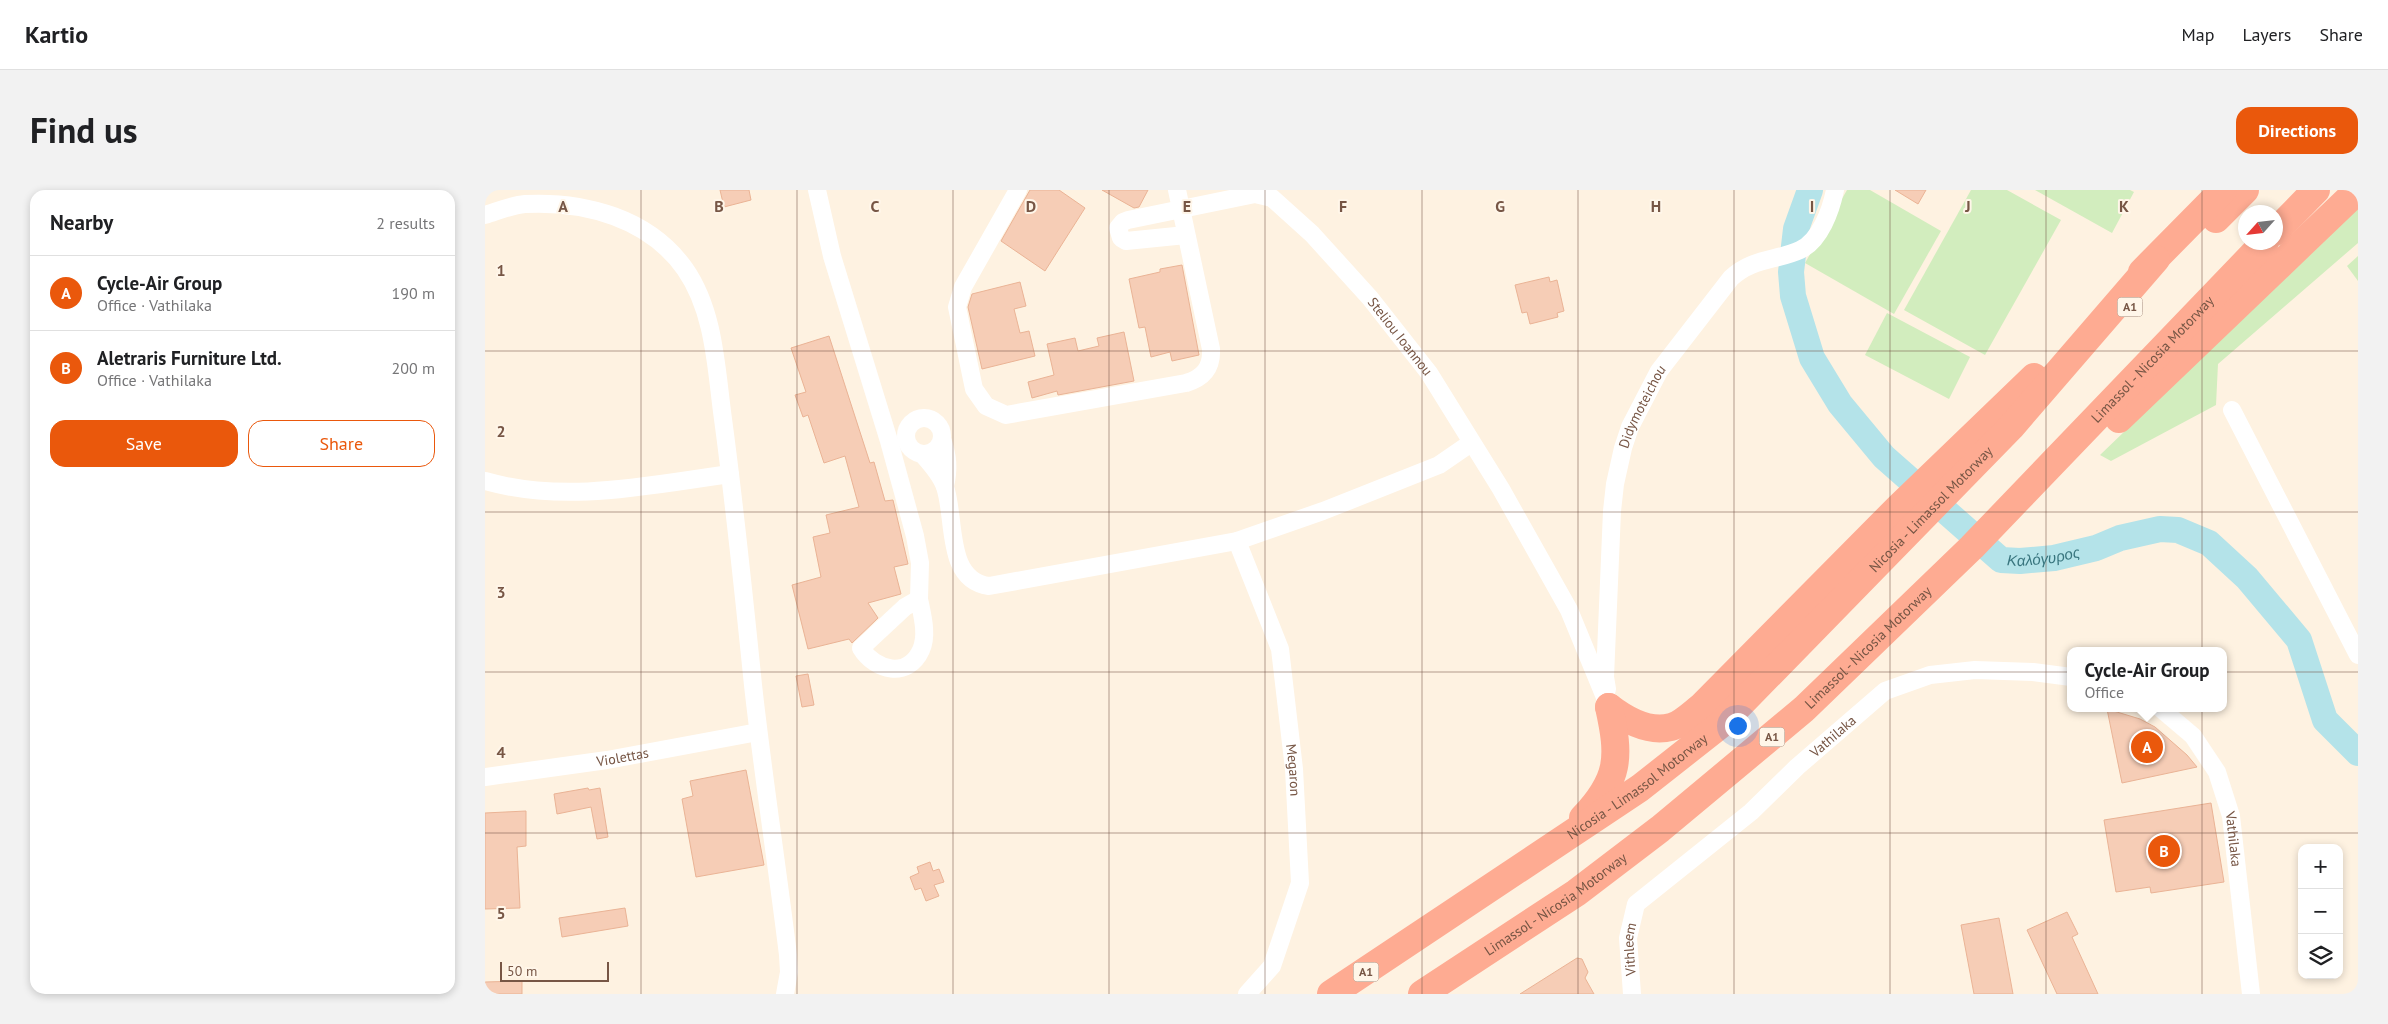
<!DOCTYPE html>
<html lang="en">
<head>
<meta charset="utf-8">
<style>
  :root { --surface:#fff; --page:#f2f2f2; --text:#202124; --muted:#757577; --line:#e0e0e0; --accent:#ea580c }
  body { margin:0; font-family:"PT Sans",sans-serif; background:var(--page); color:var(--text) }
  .controls { position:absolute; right:15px; bottom:15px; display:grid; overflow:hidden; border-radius:10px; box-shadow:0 2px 8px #0003 }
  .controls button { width:45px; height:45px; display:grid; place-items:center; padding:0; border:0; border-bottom:1px solid var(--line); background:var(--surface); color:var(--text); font:25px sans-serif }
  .compass { position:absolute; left:1753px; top:15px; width:45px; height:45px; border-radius:50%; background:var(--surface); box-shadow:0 2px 8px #0003; rotate:243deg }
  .scale { position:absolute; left:15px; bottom:12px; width:109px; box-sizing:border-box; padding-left:5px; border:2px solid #775645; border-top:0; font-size:14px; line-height:18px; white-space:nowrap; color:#775645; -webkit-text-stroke:4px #fff6e9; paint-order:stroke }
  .you { position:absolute; left:1252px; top:535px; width:18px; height:18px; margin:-12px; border:4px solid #fff; border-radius:50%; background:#1a73e8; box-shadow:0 0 0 8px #1a73e833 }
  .badge { display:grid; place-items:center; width:32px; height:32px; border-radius:50%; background:var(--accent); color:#fff; font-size:16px; font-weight:700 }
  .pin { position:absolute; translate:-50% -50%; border:2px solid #fff; box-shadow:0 1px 5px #0006 }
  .popup { position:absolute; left:1582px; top:457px; width:160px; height:65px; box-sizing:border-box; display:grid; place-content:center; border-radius:10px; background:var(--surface); filter:drop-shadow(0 1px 4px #0005); font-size:16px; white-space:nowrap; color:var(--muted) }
  .popup b { font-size:19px; color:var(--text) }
  .popup::after { content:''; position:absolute; left:50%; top:100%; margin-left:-10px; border:10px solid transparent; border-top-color:var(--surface) }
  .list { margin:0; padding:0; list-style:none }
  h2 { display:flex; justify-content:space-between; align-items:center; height:65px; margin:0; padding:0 20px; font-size:21px }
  h2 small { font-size:16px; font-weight:400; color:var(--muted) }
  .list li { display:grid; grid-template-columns:32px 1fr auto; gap:15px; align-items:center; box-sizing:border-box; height:75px; padding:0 20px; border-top:1px solid var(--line) }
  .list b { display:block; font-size:19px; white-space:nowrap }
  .list p { margin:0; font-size:16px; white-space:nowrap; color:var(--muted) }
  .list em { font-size:16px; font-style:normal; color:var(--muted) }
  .actions { display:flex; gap:10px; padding:15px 20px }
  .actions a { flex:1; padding:11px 0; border:1px solid var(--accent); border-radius:15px; text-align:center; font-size:18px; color:var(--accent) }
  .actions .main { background:var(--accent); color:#fff }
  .icon { flex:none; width:28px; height:28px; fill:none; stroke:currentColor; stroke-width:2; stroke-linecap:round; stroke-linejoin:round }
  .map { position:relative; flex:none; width:1873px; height:804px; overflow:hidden; border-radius:15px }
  header { display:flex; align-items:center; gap:30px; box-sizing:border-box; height:70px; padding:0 25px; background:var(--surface); border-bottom:1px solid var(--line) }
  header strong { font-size:24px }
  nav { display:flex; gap:28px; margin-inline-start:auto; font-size:18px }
  .intro { display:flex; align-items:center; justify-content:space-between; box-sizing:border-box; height:120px; padding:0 30px }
  h1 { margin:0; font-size:35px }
  .button { padding:12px 22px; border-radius:15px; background:var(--accent); color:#fff; font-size:18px; font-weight:700 }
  main { display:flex; gap:30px; padding:0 30px }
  aside { flex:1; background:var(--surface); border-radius:15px; box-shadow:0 2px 8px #0003 }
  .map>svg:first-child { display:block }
  .green { fill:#d2edbe }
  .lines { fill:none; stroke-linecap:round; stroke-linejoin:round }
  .river { stroke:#b4e3e9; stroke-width:26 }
  .building { fill:#f6cdb6; stroke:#eab395 }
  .street { stroke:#fff; stroke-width:18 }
  .highway { stroke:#feab92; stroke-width:28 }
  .grid { fill:none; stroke:#775645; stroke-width:1; stroke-opacity:0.55 }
  .labels { text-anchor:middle; stroke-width:4; stroke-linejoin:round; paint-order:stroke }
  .shield { fill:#fff6e9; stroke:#a08676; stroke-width:1 }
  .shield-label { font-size:12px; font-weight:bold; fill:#775645 }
  .street-label { font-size:14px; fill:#775645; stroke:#fff6e9 }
  .water-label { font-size:15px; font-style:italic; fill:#38757e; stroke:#fff6e9 }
  .grid-label { font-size:16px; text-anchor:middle; font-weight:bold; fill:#775645; stroke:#fff6e9; stroke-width:4; stroke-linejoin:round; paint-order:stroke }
</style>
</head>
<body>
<header>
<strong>Kartio</strong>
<nav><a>Map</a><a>Layers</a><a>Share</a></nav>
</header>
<div class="intro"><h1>Find us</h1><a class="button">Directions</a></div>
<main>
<aside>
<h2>Nearby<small>2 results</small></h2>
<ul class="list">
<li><span class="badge">A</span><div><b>Cycle-Air Group</b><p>Office · Vathilaka</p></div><em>190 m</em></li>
<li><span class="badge">B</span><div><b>Aletraris Furniture Ltd.</b><p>Office · Vathilaka</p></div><em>200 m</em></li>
</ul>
<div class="actions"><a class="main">Save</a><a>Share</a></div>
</aside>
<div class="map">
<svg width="1873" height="804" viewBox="0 0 1873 804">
  <rect width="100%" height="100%" fill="#fef2e1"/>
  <!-- green -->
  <g class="green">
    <path d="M1362 0H1385L1456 41 1409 124 1320 73Z"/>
    <path d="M1486 0H1522L1576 30 1500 165 1419 120Z"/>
    <path d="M1550 0H1645L1649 2 1627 43Z"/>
    <path d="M1873 17V53L1733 174 1731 215 1626 271 1615 265Z"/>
    <path d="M1873 66V91L1862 76Z"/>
    <path d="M1402 123 1485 167 1464 209 1380 165Z"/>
  </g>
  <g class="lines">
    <!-- river -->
    <path class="river" id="s1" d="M1325 0 1311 39 1306 82 1308 106 1327 168 1355 214 1399 267 1516 370 1535 371 1569 368 1611 358 1635 348 1675 339 1693 340 1724 353 1762 388 1814 450 1840 530 1873 563"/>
  </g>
  <!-- building -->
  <g class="building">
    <path d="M235 0H264L266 10 239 17Z"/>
    <path d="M545 0H574L600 18 560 81 516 51Z"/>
    <path d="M617 0H663L654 17 649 18Z"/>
    <path d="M1410 0H1441L1433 14Z"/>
    <path d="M697 75 714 165 687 171 685 162 666 167 660 137 654 138 644 89 675 82V79Z"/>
    <path d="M1064 87 1065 92 1072 90 1079 121 1072 123 1073 127 1045 134 1042 122 1037 123 1030 95Z"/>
    <path d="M535 92 541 116 529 119 535 143 544 141 550 166 497 179 483 117 487 104Z"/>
    <path d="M639 142 649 191 573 205 572 201 547 208 543 192 569 185 562 154 590 148 593 161 614 156 612 148Z"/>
    <path d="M344 146 385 273 389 272 400 311 408 310 423 374 409 377 416 404 383 413 393 428 367 453 364 449 323 459 307 395 336 387 328 347 345 343 341 325 374 317 360 266 339 273 323 225 318 227 310 205 321 202 306 158Z"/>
    <path d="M323 484 329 515 317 517 311 486Z"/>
    <path d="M1622 519 1655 529 1670 537 1702 565 1712 577 1637 593Z"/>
    <path d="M261 580 279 675 211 687 197 609 208 606 205 591Z"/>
    <path d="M103 598 104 600 115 598 123 647 112 649 106 617 72 624 69 604Z"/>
    <path d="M1726 613 1739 692 1666 703 1665 697 1631 702 1619 630Z"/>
    <path d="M41 621V656L32 657 35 718 0 719V623Z"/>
    <path d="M445 672 448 681 454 679 459 692 449 695 454 706 441 711 436 698 430 700 425 687 434 683 432 677Z"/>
    <path d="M140 718 143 736 77 747 74 728Z"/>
    <path d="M1582 722 1593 744 1587 747 1613 804H1572L1542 740Z"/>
    <path d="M1514 728 1528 804H1489L1476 735Z"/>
    <path d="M1092 768 1097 769 1103 782 1100 788 1109 804H1035Z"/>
    <path d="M37 791V804H0V792Z"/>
  </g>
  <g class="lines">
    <!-- street -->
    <g class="street">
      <path d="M332 0 347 66 404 251 430 346 435 373 434 409"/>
      <path d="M533 0 478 97 472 117 489 199 501 216 521 225 701 193C718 188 727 178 726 159L692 0"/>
      <path d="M0 25C13 21 27 15 40 14 100 11 164 28 200 79 230 122 231 179 238 229 250 318 259 406 268 495 278 585 292 675 303 765L304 782 300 804"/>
      <path id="s2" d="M701 45 641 51 636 48 633 38 638 32 643 30 770 4 787 8 827 44 885 108 944 183 1016 299 1084 420 1124 517"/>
      <path d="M1747 220 1873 465"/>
      <circle cx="439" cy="246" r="18"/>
      <path d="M457 249C463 266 464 279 460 296"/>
      <path d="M438 265C446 274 456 285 460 297 471 329 460 390 504 396L752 351 838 321 954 275 986 253"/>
      <path d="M0 291C80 314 164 295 245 284"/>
      <path id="s3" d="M752 351 795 459 809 579 815 693 787 776 762 804"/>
      <path d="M434 409C437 424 443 445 436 460 423 489 390 481 376 458L420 417Z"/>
      <path id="s4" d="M1122 499 1120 487 1127 321 1130 294 1138 258 1145 237 1174 181 1246 88C1267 68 1291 71 1315 60 1335 51 1346 20 1350 0"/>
      <path id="s5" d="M1675 518 1708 546 1732 582 1746 626 1766 804"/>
      <path id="s6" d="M0 587 122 570 273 542"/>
      <path id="s7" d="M1147 804 1143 748 1151 714 1266 622 1312 577 1400 501 1445 485 1490 480 1548 482 1586 487"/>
    </g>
    <!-- highway -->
    <g class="highway">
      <path d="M1731 29 1760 0"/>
      <path d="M1790 42 1831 0"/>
      <path d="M1657 82 1738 0"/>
      <path d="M1634 229 1873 0"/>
      <path d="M1124 517C1141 530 1163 543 1186 537 1196 535 1208 523 1216 517L1414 317 1549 187"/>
      <path d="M1098 628C1135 589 1135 567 1124 517"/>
      <path id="s8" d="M846 804 1155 598 1235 535 1526 237 1671 69"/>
      <path id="s9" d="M937 804 1091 703 1175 639 1319 519 1487 357 1780 52"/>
    </g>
  </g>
  <!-- grid -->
  <path class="grid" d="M156 0V804M312 0V804M468 0V804M624 0V804M780 0V804M937 0V804M1093 0V804M1249 0V804M1405 0V804M1561 0V804M1717 0V804M0 161H1873M0 322H1873M0 482H1873M0 643H1873"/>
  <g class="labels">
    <!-- shield labels -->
    <g class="shield">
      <rect x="1632.5" y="107.5" width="25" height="19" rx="4"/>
      <rect x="1274.5" y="537.5" width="25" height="19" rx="4"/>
      <rect x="868.5" y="772.5" width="25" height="19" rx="4"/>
    </g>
    <g class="shield-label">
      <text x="1645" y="121">A1</text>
      <text x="1287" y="551">A1</text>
      <text x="881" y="786">A1</text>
    </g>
    <!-- street labels -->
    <g class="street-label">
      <text dy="5" stroke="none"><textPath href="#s2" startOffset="426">Steliou Ioannou</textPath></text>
      <text dy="5" stroke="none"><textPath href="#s9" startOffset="971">Limassol - Nicosia Motorway</textPath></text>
      <text dy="5" stroke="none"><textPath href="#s4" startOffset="288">Didymoteichou</textPath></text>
      <text dy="5" stroke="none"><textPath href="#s8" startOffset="775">Nicosia - Limassol Motorway</textPath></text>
      <text dy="5" stroke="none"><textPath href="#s9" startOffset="566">Limassol - Nicosia Motorway</textPath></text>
      <text dy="5" stroke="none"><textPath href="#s7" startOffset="350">Vathilaka</textPath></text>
      <text dy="5" stroke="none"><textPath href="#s6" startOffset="139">Violettas</textPath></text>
      <text dy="5" stroke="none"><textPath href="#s3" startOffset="238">Megaron</textPath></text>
      <text dy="5" stroke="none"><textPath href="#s8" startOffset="370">Nicosia - Limassol Motorway</textPath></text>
      <text dy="5" stroke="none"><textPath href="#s5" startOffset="156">Vathilaka</textPath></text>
      <text dy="5" stroke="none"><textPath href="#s9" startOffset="161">Limassol - Nicosia Motorway</textPath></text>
      <text dy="5" stroke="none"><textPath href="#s7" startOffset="45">Vithleem</textPath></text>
    </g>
    <!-- water labels -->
    <g class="water-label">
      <text dy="5" stroke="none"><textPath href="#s1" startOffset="495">Καλόγυρος</textPath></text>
    </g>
  </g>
  <g class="grid-label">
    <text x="78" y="22">A</text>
    <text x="234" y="22">B</text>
    <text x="390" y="22">C</text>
    <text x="546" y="22">D</text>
    <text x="702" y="22">E</text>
    <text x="858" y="22">F</text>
    <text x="1015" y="22">G</text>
    <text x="1171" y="22">H</text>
    <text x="1327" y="22">I</text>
    <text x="1483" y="22">J</text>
    <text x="1639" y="22">K</text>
    <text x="16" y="86">1</text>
    <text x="16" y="247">2</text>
    <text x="16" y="408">3</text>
    <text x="16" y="568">4</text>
    <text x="16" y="729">5</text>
  </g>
</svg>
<div class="controls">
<button>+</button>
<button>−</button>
<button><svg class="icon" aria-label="layers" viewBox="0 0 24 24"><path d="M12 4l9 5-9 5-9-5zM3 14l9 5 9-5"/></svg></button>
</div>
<svg class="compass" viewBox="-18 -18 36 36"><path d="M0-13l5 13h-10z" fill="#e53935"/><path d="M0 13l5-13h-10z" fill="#757577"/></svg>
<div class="scale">50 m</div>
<div class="you"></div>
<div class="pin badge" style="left:1662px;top:557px">A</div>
<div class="popup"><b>Cycle-Air Group</b>Office</div>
<div class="pin badge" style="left:1679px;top:661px">B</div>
</div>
</main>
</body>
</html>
